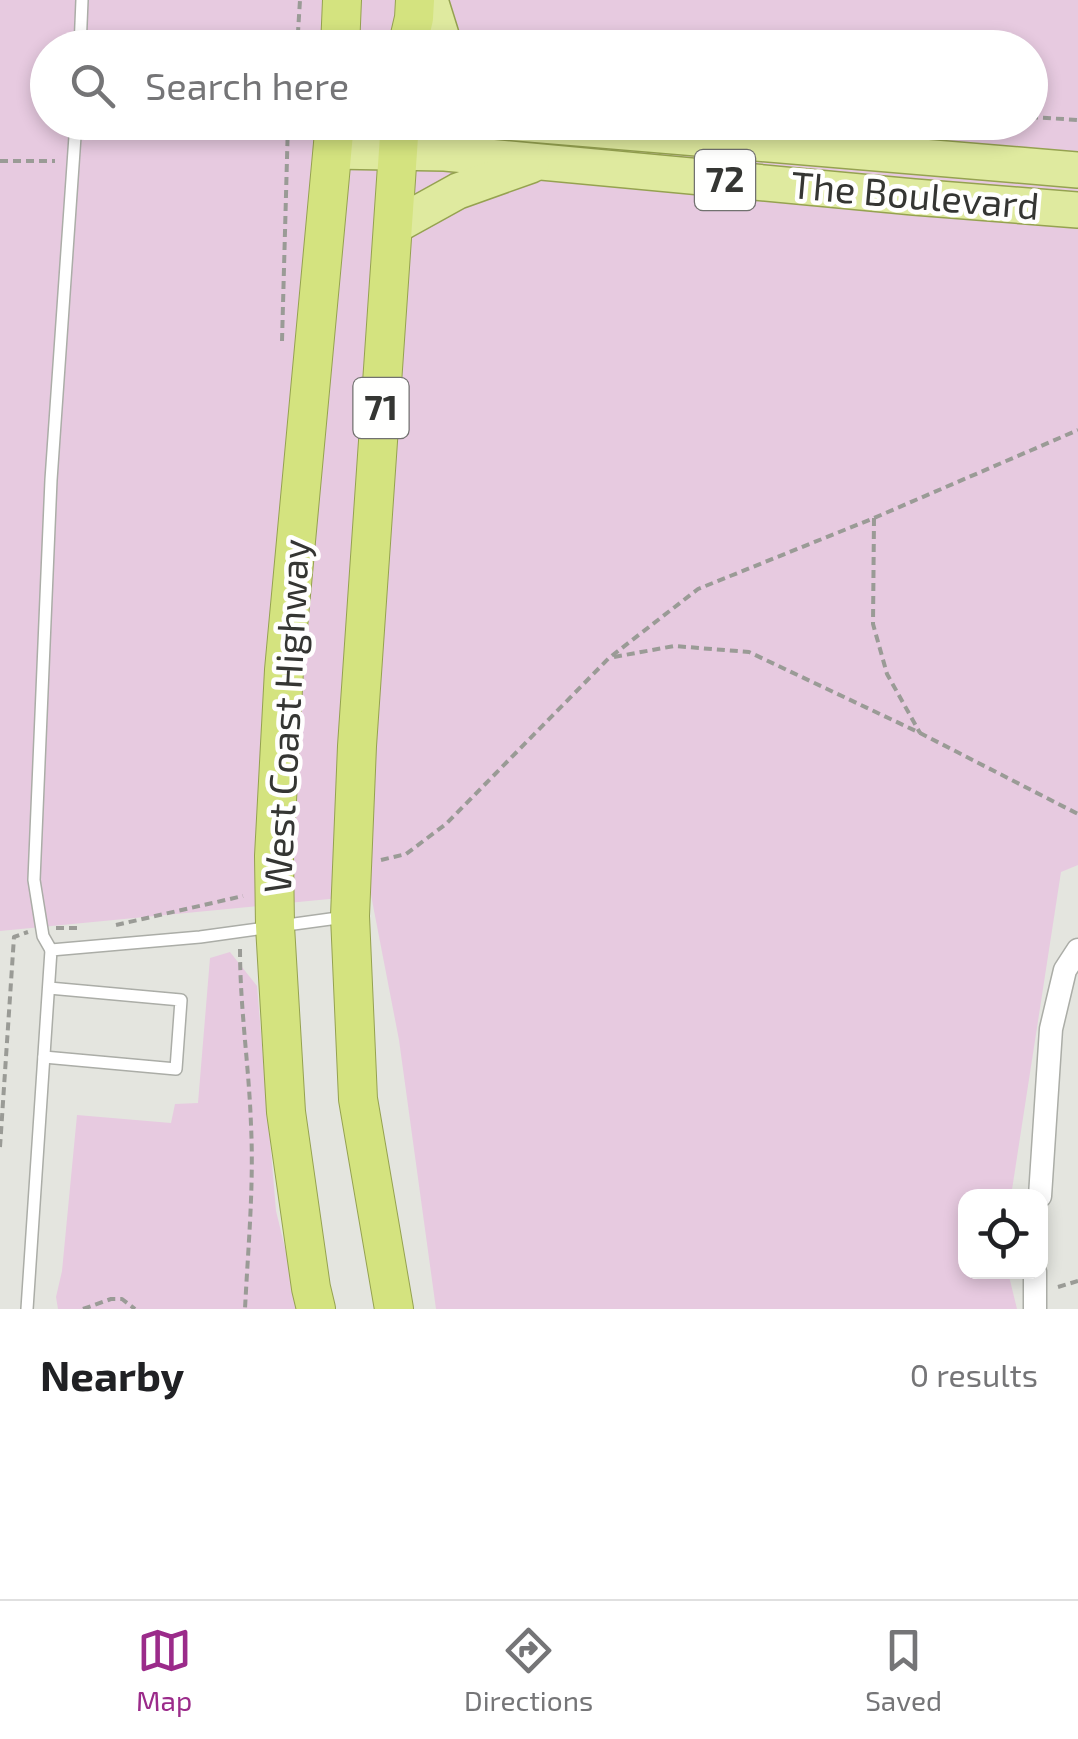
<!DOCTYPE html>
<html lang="en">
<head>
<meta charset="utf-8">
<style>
  :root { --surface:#fff; --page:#f2f2f2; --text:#202124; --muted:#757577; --line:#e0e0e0; --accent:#9b2b8a }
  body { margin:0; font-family:"Exo 2",sans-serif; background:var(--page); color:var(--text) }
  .controls { position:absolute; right:30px; bottom:30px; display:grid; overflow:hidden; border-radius:20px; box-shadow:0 5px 15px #0003 }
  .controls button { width:90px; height:90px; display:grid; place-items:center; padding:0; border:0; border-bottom:2px solid var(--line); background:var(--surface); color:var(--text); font:50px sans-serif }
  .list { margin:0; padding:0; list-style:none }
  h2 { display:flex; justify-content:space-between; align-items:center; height:130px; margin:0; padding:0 40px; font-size:42px }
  h2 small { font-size:32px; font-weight:400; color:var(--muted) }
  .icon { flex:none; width:55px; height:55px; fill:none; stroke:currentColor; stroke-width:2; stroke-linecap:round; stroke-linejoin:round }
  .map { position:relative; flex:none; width:1078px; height:1309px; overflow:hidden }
  .search { position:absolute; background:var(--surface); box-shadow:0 5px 15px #0003; left:30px; right:30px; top:30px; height:110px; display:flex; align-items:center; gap:25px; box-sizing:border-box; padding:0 35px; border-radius:55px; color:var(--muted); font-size:38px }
  .sheet { height:290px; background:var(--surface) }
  nav { display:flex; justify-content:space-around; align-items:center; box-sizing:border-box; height:140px; border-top:2px solid var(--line); background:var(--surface); font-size:28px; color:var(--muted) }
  nav a { display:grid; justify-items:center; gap:5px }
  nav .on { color:var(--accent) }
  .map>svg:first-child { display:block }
  .green { fill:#e7cae0; fill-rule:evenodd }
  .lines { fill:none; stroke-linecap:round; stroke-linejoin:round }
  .service-casing { stroke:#abada7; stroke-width:14 }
  .minor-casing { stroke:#abada7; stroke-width:25 }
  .primary-casing { stroke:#95a250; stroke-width:38 }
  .trunk-casing { stroke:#95a250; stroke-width:40 }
  .path { stroke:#9a9b96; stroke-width:4; stroke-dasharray:8 5; stroke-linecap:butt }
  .service { stroke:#fff; stroke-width:11 }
  .minor { stroke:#fff; stroke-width:22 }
  .primary { stroke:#dfea9f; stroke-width:35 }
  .trunk { stroke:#d4e37f; stroke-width:38 }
  .labels { text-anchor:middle; stroke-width:9; stroke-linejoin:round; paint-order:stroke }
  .shield { fill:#fffffe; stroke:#727270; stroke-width:2.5 }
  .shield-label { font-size:35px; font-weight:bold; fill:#353633 }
  .street-label { font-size:38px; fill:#353633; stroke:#fffffe }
</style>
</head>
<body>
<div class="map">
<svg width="1078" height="1309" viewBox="0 0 1078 1309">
  <rect width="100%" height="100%" fill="#e4e5df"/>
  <!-- green -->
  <g class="green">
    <path d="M0 0H1078V865L1061 872 1011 1196H966V1272H1008L1017 1309H436L399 1040 371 895 0 931ZM48 48H1030V122H48Z"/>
    <path d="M230 952 257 986 276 1211 300 1309H58L56 1297 62 1271 77 1115 171 1123 175 1104 198 1103 210 958Z"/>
  </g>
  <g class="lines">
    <defs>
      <g id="service">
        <path d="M80 48 82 0"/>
        <path d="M51 950 43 936 34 880 51 480 76 122"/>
        <path d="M44 1057 176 1069 181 1000 49 988"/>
        <path d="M27 1309 51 950 200 937 345 917"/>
      </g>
      <g id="minor">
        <path d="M1040 1196 1051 1029 1065 970 1078 950"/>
        <path d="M1035 1309V1272"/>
      </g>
      <g id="primary">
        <path d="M430 0 445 48"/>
        <path d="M505 122 1078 170"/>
        <path d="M333 151 445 153 914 197 1078 210"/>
        <path d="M393 227 458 191 531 165"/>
      </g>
      <g id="trunk">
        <path d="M340 48 342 0"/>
        <path d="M407 48 414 18 415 0"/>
        <path d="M316 1309 311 1288 286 1112 275 926 274 856 284 670 335 122"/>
        <path d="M394 1309 358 1099 350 916 357 746 400 122"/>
      </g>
    </defs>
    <!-- service casing -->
    <use href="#service" class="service-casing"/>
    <!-- minor casing -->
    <use href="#minor" class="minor-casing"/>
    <!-- primary casing -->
    <use href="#primary" class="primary-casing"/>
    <!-- trunk casing -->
    <use href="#trunk" class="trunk-casing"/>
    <!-- path -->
    <g class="path">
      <path d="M297 48 300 0"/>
      <path d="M1030 117 1078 120"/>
      <path d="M0 161H55"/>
      <path d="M282 341 288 122"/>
      <path d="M874 518 873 624 887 674 920 733"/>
      <path d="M614 657 674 646 749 652 920 733 1078 814"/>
      <path d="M381 860 406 854 446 824 609 658 698 589 874 518 1078 430"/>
      <path d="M116 925 243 896"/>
      <path d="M56 928H77"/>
      <path d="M240 949C240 1009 249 1066 251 1125 254 1186 248 1248 245 1309"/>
      <path d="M0 1147 14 937 28 932"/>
      <path d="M1058 1287 1078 1281"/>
      <path d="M83 1309 111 1299H122L135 1309"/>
    </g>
    <!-- service -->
    <use href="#service" class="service"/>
    <!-- minor -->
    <use href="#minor" class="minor"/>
    <!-- primary -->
    <use href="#primary" class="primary"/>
    <!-- trunk -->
    <use href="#trunk" class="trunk"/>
  </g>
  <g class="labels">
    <!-- shield labels -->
    <g class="shield">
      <rect x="695" y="150" width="60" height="60" rx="8"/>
      <rect x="353.5" y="378" width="55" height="60" rx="8"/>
    </g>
    <g class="shield-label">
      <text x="725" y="192">72</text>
      <text x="381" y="420">71</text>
    </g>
    <!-- street labels -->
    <g class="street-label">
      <text transform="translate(915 196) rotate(5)" y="13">The Boulevard</text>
      <text transform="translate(287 716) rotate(-87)" y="13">West Coast Highway</text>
    </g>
  </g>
</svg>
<div class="controls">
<button><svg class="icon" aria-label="locate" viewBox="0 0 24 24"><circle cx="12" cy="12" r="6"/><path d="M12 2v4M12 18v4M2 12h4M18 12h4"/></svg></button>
</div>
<div class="search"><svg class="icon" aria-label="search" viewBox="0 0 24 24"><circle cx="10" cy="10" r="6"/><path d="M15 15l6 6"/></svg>Search here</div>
</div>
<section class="sheet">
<h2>Nearby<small>0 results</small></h2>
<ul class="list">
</ul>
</section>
<nav>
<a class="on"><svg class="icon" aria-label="map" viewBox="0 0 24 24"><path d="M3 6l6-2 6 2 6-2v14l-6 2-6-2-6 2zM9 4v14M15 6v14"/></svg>Map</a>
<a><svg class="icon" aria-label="directions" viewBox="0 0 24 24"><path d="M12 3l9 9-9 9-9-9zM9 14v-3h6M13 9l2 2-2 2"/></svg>Directions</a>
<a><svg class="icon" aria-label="saved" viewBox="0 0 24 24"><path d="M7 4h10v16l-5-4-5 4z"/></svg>Saved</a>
</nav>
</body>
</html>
